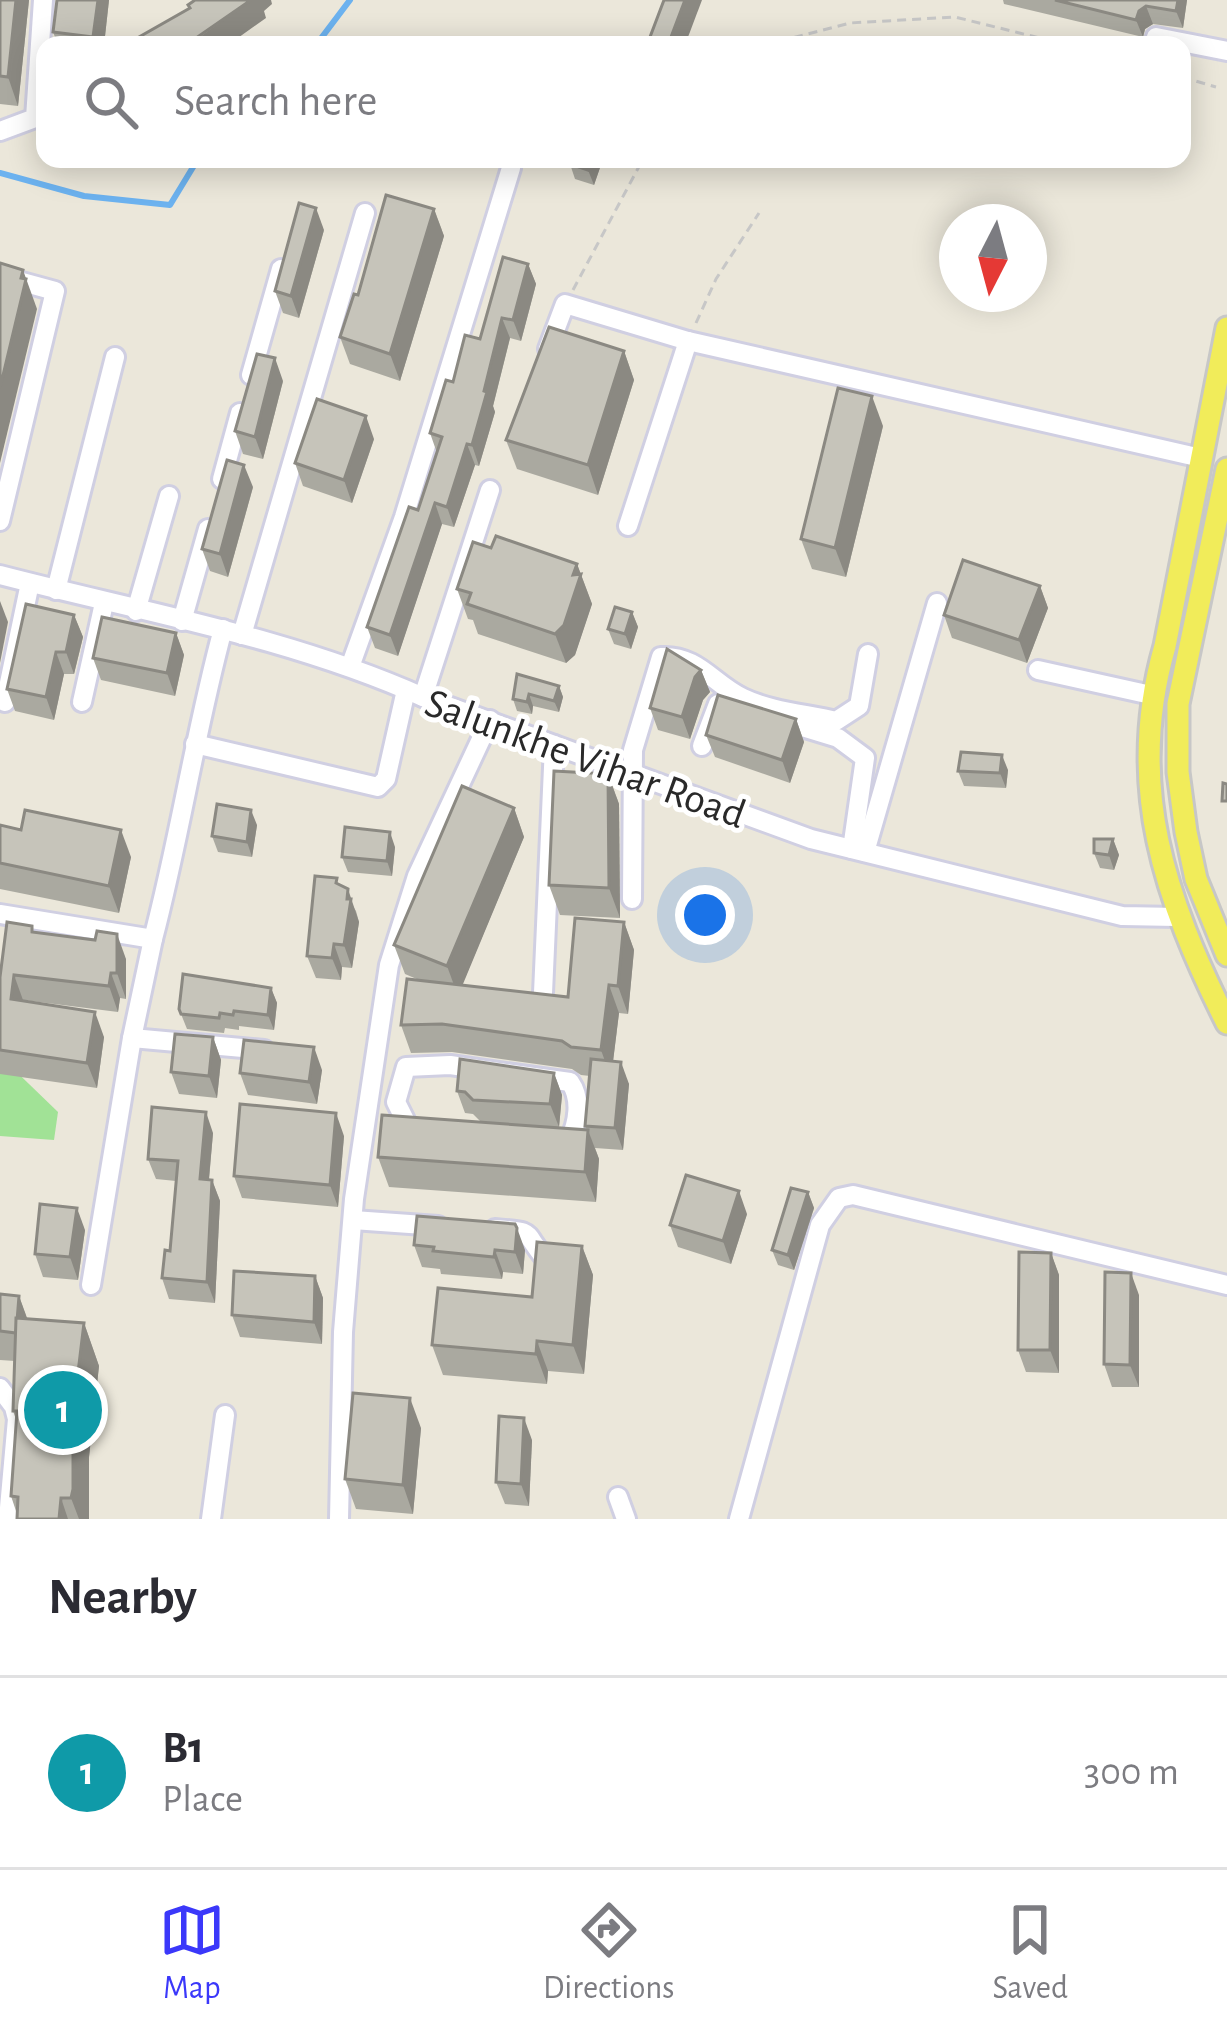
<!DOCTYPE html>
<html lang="en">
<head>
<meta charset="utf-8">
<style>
  :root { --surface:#fff; --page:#f2f2f3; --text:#2b2b33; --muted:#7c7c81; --line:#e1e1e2; --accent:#3b38fa }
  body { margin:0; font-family:"Alegreya Sans",sans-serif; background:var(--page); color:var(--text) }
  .compass { position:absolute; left:939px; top:204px; width:108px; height:108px; border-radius:50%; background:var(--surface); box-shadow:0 6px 30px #0003; rotate:186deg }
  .you { position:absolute; left:705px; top:915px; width:42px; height:42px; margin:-30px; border:9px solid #fff; border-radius:50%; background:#1a73e8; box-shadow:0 0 0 18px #1a73e833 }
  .badge { display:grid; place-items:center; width:78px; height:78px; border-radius:50%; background:var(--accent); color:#fff; font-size:39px; font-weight:700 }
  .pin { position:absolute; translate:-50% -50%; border:6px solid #fff; box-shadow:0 3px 12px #0006 }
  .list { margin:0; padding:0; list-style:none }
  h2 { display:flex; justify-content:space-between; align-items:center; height:156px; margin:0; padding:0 48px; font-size:51px }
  h2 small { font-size:39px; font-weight:400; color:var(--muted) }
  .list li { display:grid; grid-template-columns:78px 1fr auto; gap:36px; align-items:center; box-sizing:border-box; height:192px; padding:0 48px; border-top:3px solid var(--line) }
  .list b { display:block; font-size:45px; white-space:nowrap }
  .list p { margin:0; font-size:39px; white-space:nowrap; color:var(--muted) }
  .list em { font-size:39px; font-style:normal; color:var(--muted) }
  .icon { flex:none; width:66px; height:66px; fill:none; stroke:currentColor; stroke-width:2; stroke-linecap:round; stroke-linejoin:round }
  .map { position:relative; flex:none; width:1227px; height:1519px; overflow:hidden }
  .search { position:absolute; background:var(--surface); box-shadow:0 6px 30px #0003; left:36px; right:36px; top:36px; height:132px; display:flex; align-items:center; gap:30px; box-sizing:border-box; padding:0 42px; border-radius:24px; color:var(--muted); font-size:45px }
  .sheet { height:348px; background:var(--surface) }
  nav { display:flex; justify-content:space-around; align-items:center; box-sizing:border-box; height:168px; border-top:3px solid var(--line); background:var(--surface); font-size:33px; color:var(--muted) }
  nav a { display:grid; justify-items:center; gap:6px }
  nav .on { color:var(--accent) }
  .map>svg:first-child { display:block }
  .green { fill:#a1e296 }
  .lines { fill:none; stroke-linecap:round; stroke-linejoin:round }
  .stream { stroke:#6cb2ef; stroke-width:6 }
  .minor-casing { stroke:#d0cfe2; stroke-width:24 }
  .major-casing { stroke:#c7c7c7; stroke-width:27 }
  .path { stroke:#c7c7c7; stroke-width:3; stroke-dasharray:9 6; stroke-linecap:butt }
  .minor { stroke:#fff; stroke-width:18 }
  .major { stroke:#f1ec5a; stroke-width:21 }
  .wall { fill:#aaa9a0 }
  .shaded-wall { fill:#8b8982 }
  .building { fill:#c6c4ba; stroke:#8b8982; stroke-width:3 }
  .labels { text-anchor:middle; stroke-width:10; stroke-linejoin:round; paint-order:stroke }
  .street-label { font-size:42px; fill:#292929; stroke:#fff }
</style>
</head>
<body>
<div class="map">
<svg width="1227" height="1519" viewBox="0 0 1227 1519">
  <rect width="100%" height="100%" fill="#ebe7da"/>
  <!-- green -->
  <path class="green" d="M0 1056 58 1112 54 1140 0 1136Z"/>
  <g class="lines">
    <!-- stream -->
    <g class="stream">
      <path d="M316 45 350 0"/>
      <path d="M0 173 84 196 170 205 198 159"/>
    </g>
    <defs>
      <g id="minor">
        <path d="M1156 37 1227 51"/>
        <path d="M0 131 35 118 43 0"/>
        <path d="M0 276 55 291 0 521"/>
        <path d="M548 349 565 304 688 341 1201 458"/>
        <path d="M251 375 281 269"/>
        <path d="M222 479 240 413"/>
        <path d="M628 526 688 341"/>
        <path d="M0 575C142 612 289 637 423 697L811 839 1122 916 1177 917"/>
        <path d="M56 590 115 357"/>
        <path d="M136 611 169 496"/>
        <path d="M182 621 208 529"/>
        <path d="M242 635 365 213"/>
        <path d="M350 667 404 517 511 168"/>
        <path d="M1038 670 1151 695"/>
        <path d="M423 697 490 490"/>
        <path d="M5 702 30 583"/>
        <path d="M82 702 104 603"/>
        <path d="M779 720 838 738 865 758 852 849"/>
        <path d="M195 744 378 787 386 779 406 690"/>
        <path d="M702 746 718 704"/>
        <path d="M865 852 937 603"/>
        <path d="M632 899 633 750 661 657C698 655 713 684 743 698 770 711 807 714 836 721L859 706 868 654"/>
        <path d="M0 914 153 939C180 837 195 732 223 629"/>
        <path d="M153 939 132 1038 264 1050"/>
        <path d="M543 993 554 745"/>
        <path d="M450 1065 570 1082C582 1099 578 1123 569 1141L411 1132 396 1102 406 1067Z"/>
        <path d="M353 1220 438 1226"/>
        <path d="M495 1229C535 1232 522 1230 543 1256L555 1259"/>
        <path d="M91 1285 132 1038"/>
        <path d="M0 1388 14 1407 17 1419 8 1519"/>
        <path d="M618 1497 626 1519"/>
        <path d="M211 1519 225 1415"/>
        <path d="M339 1519 343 1332 354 1199 389 965 417 876 490 720"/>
        <path d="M739 1519 820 1225 839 1198 853 1195 1227 1285"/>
      </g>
      <g id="major">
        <path d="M1227 328 1165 646C1125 785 1165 899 1227 1023"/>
        <path d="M1227 469 1178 704V772L1186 832 1196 879 1227 955"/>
      </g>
    </defs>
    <!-- minor casing -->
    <use href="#minor" class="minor-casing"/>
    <!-- major casing -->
    <use href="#major" class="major-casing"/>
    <!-- path -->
    <g class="path">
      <path d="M765 45 850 23 955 17 1068 45"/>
      <path d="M1182 77 1216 87"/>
      <path d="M573 290 643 159"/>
      <path d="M696 323 716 279 759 213"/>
    </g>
    <!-- minor -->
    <use href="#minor" class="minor"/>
    <!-- major -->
    <use href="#major" class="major"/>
  </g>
  <!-- wall -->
  <g class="wall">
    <path d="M0 0H29L18 106 0 104Z"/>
    <path d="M57 0H109L104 45H58L53 32Z"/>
    <path d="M1003 0H1187L1183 28 1153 24 1145 29 1143 37 1004 4Z"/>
    <path d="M571 159H603L594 185 575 179 570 164Z"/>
    <path d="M434 209 444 236 400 381 350 364 340 337 358 295Z"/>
    <path d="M324 230 299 318 283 313 275 291Z"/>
    <path d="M528 264 536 284 521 341 510 338 493 406 495 412 479 466 475 465 454 527 442 524 398 656 375 648 367 627 418 510 437 453 430 433 453 382Z"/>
    <path d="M624 351 634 380 598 495 517 469 506 440Z"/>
    <path d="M283 381 263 459 243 454 235 431Z"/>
    <path d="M883 426 846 577 812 569 801 539Z"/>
    <path d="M374 439 352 503 303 486 295 463Z"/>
    <path d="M253 487 228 577 210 571 202 549Z"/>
    <path d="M491 548 577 564 592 604 575 655 566 663 478 634 473 620 468 619 457 589Z"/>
    <path d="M1040 586 1048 608 1027 663 952 638 944 615Z"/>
    <path d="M632 612 638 627 631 649 614 644 608 629Z"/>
    <path d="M74 615 83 637 74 674H64L54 720 15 711 7 689Z"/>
    <path d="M176 633 184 655 175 696 101 680 93 658Z"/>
    <path d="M701 670 710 692 703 700 690 739 658 730 650 708Z"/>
    <path d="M559 686 563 697 559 712 533 706 532 714 517 711 513 699Z"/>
    <path d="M796 719 804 742 790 783 715 757 706 735Z"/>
    <path d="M1008 770 1006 788 964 786 958 771Z"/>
    <path d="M608 774 619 804 620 918 560 915 549 885Z"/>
    <path d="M514 808 524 837 462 985 568 997 624 922 634 950 628 1014 619 1013 613 1061 629 1084 623 1150 595 1148 599 1159 596 1202 389 1187 378 1157 481 1122 473 1114 465 1113 457 1091 554 1073 562 1095 559 1127 587 1130 585 1126 590 1076 581 1075 572 1069 452 1052 411 1053 401 1025 419 980 405 974 394 945Z"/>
    <path d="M0 825 131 857 119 913 0 889Z"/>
    <path d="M257 825 252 857 218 852 212 836Z"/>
    <path d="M1113 839 1119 855 1114 870 1100 868 1094 853Z"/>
    <path d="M395 847 392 876 348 872 342 857Z"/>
    <path d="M339 884 356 911 359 922 352 968 342 967 341 980 316 978 307 956Z"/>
    <path d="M35 932 126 959V999L120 998 118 1012 23 1000 104 1037 97 1088 0 1074V977Z"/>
    <path d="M271 988 277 1003 274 1030 239 1026V1030L225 1028 224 1033 187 1029 179 1009Z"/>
    <path d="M213 1037 221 1060 217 1098 179 1094 171 1072Z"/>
    <path d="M322 1070 317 1104 248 1095 240 1073Z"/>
    <path d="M213 1133 209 1180H212L220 1201 215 1303 169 1299 162 1278 170 1251 176 1181 156 1179 148 1159Z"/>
    <path d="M344 1136 338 1207 242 1198 234 1176Z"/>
    <path d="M808 1192 814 1208 794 1270 778 1265 772 1250Z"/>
    <path d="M747 1214 731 1264 678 1247 670 1225Z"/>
    <path d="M85 1230 78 1280 43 1277 35 1254Z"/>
    <path d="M414 1245 525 1250 523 1274 503 1272 502 1279 441 1274 440 1269 422 1267Z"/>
    <path d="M582 1246 593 1275 584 1374 548 1371 547 1384 443 1375 432 1345 532 1297Z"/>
    <path d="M1051 1253 1059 1275V1373L1026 1372 1018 1350Z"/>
    <path d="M315 1276 323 1298 322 1344 240 1337 232 1315Z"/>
    <path d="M0 1294 19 1296 27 1319 84 1323 99 1366 89 1457V1519H17V1514L11 1496 17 1422 13 1411 15 1361 0 1360Z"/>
    <path d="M1139 1295V1387H1112L1104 1364Z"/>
    <path d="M421 1428 413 1514 356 1509 345 1479Z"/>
    <path d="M532 1440 529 1506 505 1504 496 1482Z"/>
  </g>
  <!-- shaded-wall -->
  <g class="shaded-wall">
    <path d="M16 0H29L18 106 8 77Z"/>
    <path d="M98 0H109L104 45H96L93 37Z"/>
    <path d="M251 0H271L272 4 264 11 266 18 228 45H200L197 39Z"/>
    <path d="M685 0H702L685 45H668Z"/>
    <path d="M1178 0H1187L1183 28 1176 11Z"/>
    <path d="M1146 6 1153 24 1145 29 1143 37 1136 20 1139 11Z"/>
    <path d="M592 159H603L594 185 588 170Z"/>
    <path d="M316 208 324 230 299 318 291 296Z"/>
    <path d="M434 209 444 236 400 381 390 354Z"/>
    <path d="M528 264 536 284 521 341 513 320Z"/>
    <path d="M23 270 37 309 0 463V388Z"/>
    <path d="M502 318 510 338 493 406 495 412 479 466 472 445Z"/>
    <path d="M624 351 634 380 598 495 588 465Z"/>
    <path d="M275 358 283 381 263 459 255 437Z"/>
    <path d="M872 396 883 426 846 577 835 548Z"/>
    <path d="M366 416 374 439 352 503 344 480Z"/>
    <path d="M467 444 475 465 454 527 447 507Z"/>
    <path d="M244 465 253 487 228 577 220 554Z"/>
    <path d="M435 503 442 524 398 656 390 635Z"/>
    <path d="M577 564 592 604 575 655 566 663 555 634Z"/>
    <path d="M1040 586 1048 608 1027 663 1019 640Z"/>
    <path d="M0 601 8 622 0 663Z"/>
    <path d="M632 612 638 627 631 649 625 634Z"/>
    <path d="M74 615 83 637 74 674 66 652Z"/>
    <path d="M176 633 184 655 175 696 167 673Z"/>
    <path d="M56 652 64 674 54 720 46 697Z"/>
    <path d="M701 670 710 692 703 700 690 739 682 717 695 677Z"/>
    <path d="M559 686 563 697 559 712 554 701Z"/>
    <path d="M529 694 533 706 532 714 527 702Z"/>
    <path d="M796 719 804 742 790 783 782 760Z"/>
    <path d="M1002 755 1008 770 1006 788 1000 773Z"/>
    <path d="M608 774 619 804 620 918 609 888Z"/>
    <path d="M514 808 524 837 458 996 447 966Z"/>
    <path d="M251 810 257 825 252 857 247 842Z"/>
    <path d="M121 830 131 857 119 913 109 886Z"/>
    <path d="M390 832 395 847 392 876 387 861Z"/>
    <path d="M1113 839 1119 855 1114 870 1109 855Z"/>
    <path d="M348 889 359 922 352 968 344 945Z"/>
    <path d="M624 922 634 950 628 1014 618 986Z"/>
    <path d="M117 934 126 959V999L117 973Z"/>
    <path d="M334 944 342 967 341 980 332 958Z"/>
    <path d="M111 973 120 998 118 1012 109 986Z"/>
    <path d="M14 975 23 1000 20 1025 11 999Z"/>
    <path d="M609 985 619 1013 611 1078 601 1050Z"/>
    <path d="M271 988 277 1003 274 1030 268 1015Z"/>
    <path d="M95 1012 104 1037 97 1088 87 1063Z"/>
    <path d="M213 1037 221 1060 217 1098 209 1076Z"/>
    <path d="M314 1047 322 1070 317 1104 309 1082Z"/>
    <path d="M621 1062 629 1084 623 1150 615 1128Z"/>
    <path d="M554 1073 562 1095 559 1127 550 1104Z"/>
    <path d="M206 1112 213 1133 207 1200 200 1179Z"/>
    <path d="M336 1113 344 1136 338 1207 330 1185Z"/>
    <path d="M588 1130 599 1159 596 1202 585 1172Z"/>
    <path d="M212 1180 220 1201 215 1303 207 1282Z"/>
    <path d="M739 1191 747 1214 731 1264 723 1241Z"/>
    <path d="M808 1192 814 1208 794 1270 788 1255Z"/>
    <path d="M77 1208 85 1230 78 1280 70 1257Z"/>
    <path d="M517 1228 525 1250 523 1274 515 1252Z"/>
    <path d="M582 1246 593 1275 584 1374 573 1345Z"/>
    <path d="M495 1250 503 1272 502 1279 494 1257Z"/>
    <path d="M1051 1253 1059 1275V1373L1050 1350Z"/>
    <path d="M1131 1273 1139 1295V1387L1130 1365Z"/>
    <path d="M315 1276 323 1298 322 1344 314 1322Z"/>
    <path d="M19 1296 30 1326 16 1333Z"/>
    <path d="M84 1323 99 1366 89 1457V1519H79L71 1498 73 1414Z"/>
    <path d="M537 1341 548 1371 547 1384 536 1354Z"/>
    <path d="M410 1398 421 1428 413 1514 403 1485Z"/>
    <path d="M524 1418 532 1440 529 1506 521 1484Z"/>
    <path d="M61 1498 68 1519H59Z"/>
  </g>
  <!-- building -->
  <g class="building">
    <path d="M0 0H16L8 77 0 76Z"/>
    <path d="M57 0H98L93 37 53 32Z"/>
    <path d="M195 0H251L186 45H125L190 8 188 5Z"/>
    <path d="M664 0H685L668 45H647Z"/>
    <path d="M1055 0H1178L1176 11 1146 6 1139 11 1136 20Z"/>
    <path d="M571 159H592L588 170 570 164Z"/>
    <path d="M386 195 434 209 390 354 340 337 354 294 358 295Z"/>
    <path d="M299 203 316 208 291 296 275 291Z"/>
    <path d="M503 257 528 264 513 320 502 318 484 391 487 392 472 445 467 444 447 507 435 503 390 635 367 627 409 507 418 510 442 437 430 433 446 380 453 382 465 335 480 339Z"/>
    <path d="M0 263 23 270 21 278 26 279 0 388Z"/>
    <path d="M549 327 624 351 588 465 506 440Z"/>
    <path d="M257 354 275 358 255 437 235 431Z"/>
    <path d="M838 388 872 396 835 548 801 539Z"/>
    <path d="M317 399 366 416 344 480 295 463Z"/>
    <path d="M227 460 244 465 220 554 202 549Z"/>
    <path d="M496 536 577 564 573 575 581 574 564 625 555 634 467 604 471 593 457 589 473 542 491 548Z"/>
    <path d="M963 560 1040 586 1019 640 944 615Z"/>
    <path d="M26 604 74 615 66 652H56L46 697 7 689Z"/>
    <path d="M615 607 632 612 625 634 608 629Z"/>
    <path d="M102 617 176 633 167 673 93 658Z"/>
    <path d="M667 649 701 670 695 677 682 717 650 708Z"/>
    <path d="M517 674 559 686 554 701 529 694 527 702 513 699Z"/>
    <path d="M718 695 796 719 782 760 706 735Z"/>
    <path d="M961 752 1002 755 1000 773 958 771Z"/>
    <path d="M554 771 608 774 609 888 549 885Z"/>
    <path d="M1223 783 1227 784V801H1222Z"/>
    <path d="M462 786 514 808 447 966 394 945Z"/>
    <path d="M217 804 251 810 247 842 212 836Z"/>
    <path d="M25 810 121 830 109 886 0 863V825L21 830Z"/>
    <path d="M345 827 390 832 387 861 342 857Z"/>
    <path d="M1094 839H1113L1109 855 1094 853Z"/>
    <path d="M315 876 337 878 336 883 348 889 347 899H351L344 945 334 944 332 958 307 956Z"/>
    <path d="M575 918 624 922 618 986 609 985 601 1050 571 1047 562 1041 442 1024 401 1025 407 979 568 997Z"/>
    <path d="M7 922 32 926V932L95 940 97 931 117 934V973H111L109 986 14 975 11 999 95 1012 87 1063 0 1050V977Z"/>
    <path d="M183 974 271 988 268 1015 234 1011 233 1015 220 1013 219 1018 181 1014 179 1009Z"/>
    <path d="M175 1034 213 1037 209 1076 171 1072Z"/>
    <path d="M244 1040 314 1047 309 1082 240 1073Z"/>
    <path d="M460 1059 554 1073 550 1104 473 1100 465 1092 457 1091Z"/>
    <path d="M591 1059 621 1062 615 1128 585 1126Z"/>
    <path d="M240 1104 336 1113 330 1185 234 1176Z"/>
    <path d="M152 1107 206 1112 200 1179 212 1180 207 1282 162 1278 165 1250 170 1251 178 1161 148 1159Z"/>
    <path d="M382 1115 588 1130 585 1172 378 1157Z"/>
    <path d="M686 1175 739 1191 723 1241 670 1225Z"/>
    <path d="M791 1188 808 1192 788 1255 772 1250Z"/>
    <path d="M40 1204 77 1208 70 1257 35 1254Z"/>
    <path d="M417 1216 515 1224 517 1228 515 1252 495 1250 494 1257 433 1251 434 1247 414 1245Z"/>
    <path d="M537 1242 582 1246 573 1345 537 1341 536 1354 432 1345 438 1288 532 1297Z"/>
    <path d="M1019 1252 1051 1253 1050 1350H1018Z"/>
    <path d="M234 1271 315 1276 314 1322 232 1315Z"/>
    <path d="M1105 1272 1131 1273 1130 1365 1104 1364Z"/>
    <path d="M0 1294 19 1296 16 1333 0 1331Z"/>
    <path d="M16 1318 84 1323 73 1414V1489L71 1498H61L59 1519H17L18 1497 11 1496 17 1411H13Z"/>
    <path d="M353 1393 410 1398 403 1485 345 1479Z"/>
    <path d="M499 1416 524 1418 521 1484 496 1482Z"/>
  </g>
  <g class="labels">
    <!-- street labels -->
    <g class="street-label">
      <text transform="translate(586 757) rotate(20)" y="15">Salunkhe Vihar Road</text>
    </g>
  </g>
</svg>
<svg class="compass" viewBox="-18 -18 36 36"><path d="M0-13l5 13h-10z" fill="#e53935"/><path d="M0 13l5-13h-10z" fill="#7c7c81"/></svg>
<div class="you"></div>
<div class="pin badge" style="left:63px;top:1410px;background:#0f9aa8">1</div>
<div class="search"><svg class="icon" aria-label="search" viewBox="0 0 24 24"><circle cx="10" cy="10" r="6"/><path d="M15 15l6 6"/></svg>Search here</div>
</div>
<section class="sheet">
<h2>Nearby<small></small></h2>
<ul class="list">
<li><span class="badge" style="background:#0f9aa8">1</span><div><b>B1</b><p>Place</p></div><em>300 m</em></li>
</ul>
</section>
<nav>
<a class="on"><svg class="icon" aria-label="map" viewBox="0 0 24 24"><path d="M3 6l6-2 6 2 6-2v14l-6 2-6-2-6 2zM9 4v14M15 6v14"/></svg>Map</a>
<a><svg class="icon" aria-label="directions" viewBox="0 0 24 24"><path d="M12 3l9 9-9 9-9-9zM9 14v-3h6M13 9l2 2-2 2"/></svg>Directions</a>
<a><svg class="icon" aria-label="saved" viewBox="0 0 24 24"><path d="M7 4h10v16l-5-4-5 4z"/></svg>Saved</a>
</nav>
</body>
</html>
